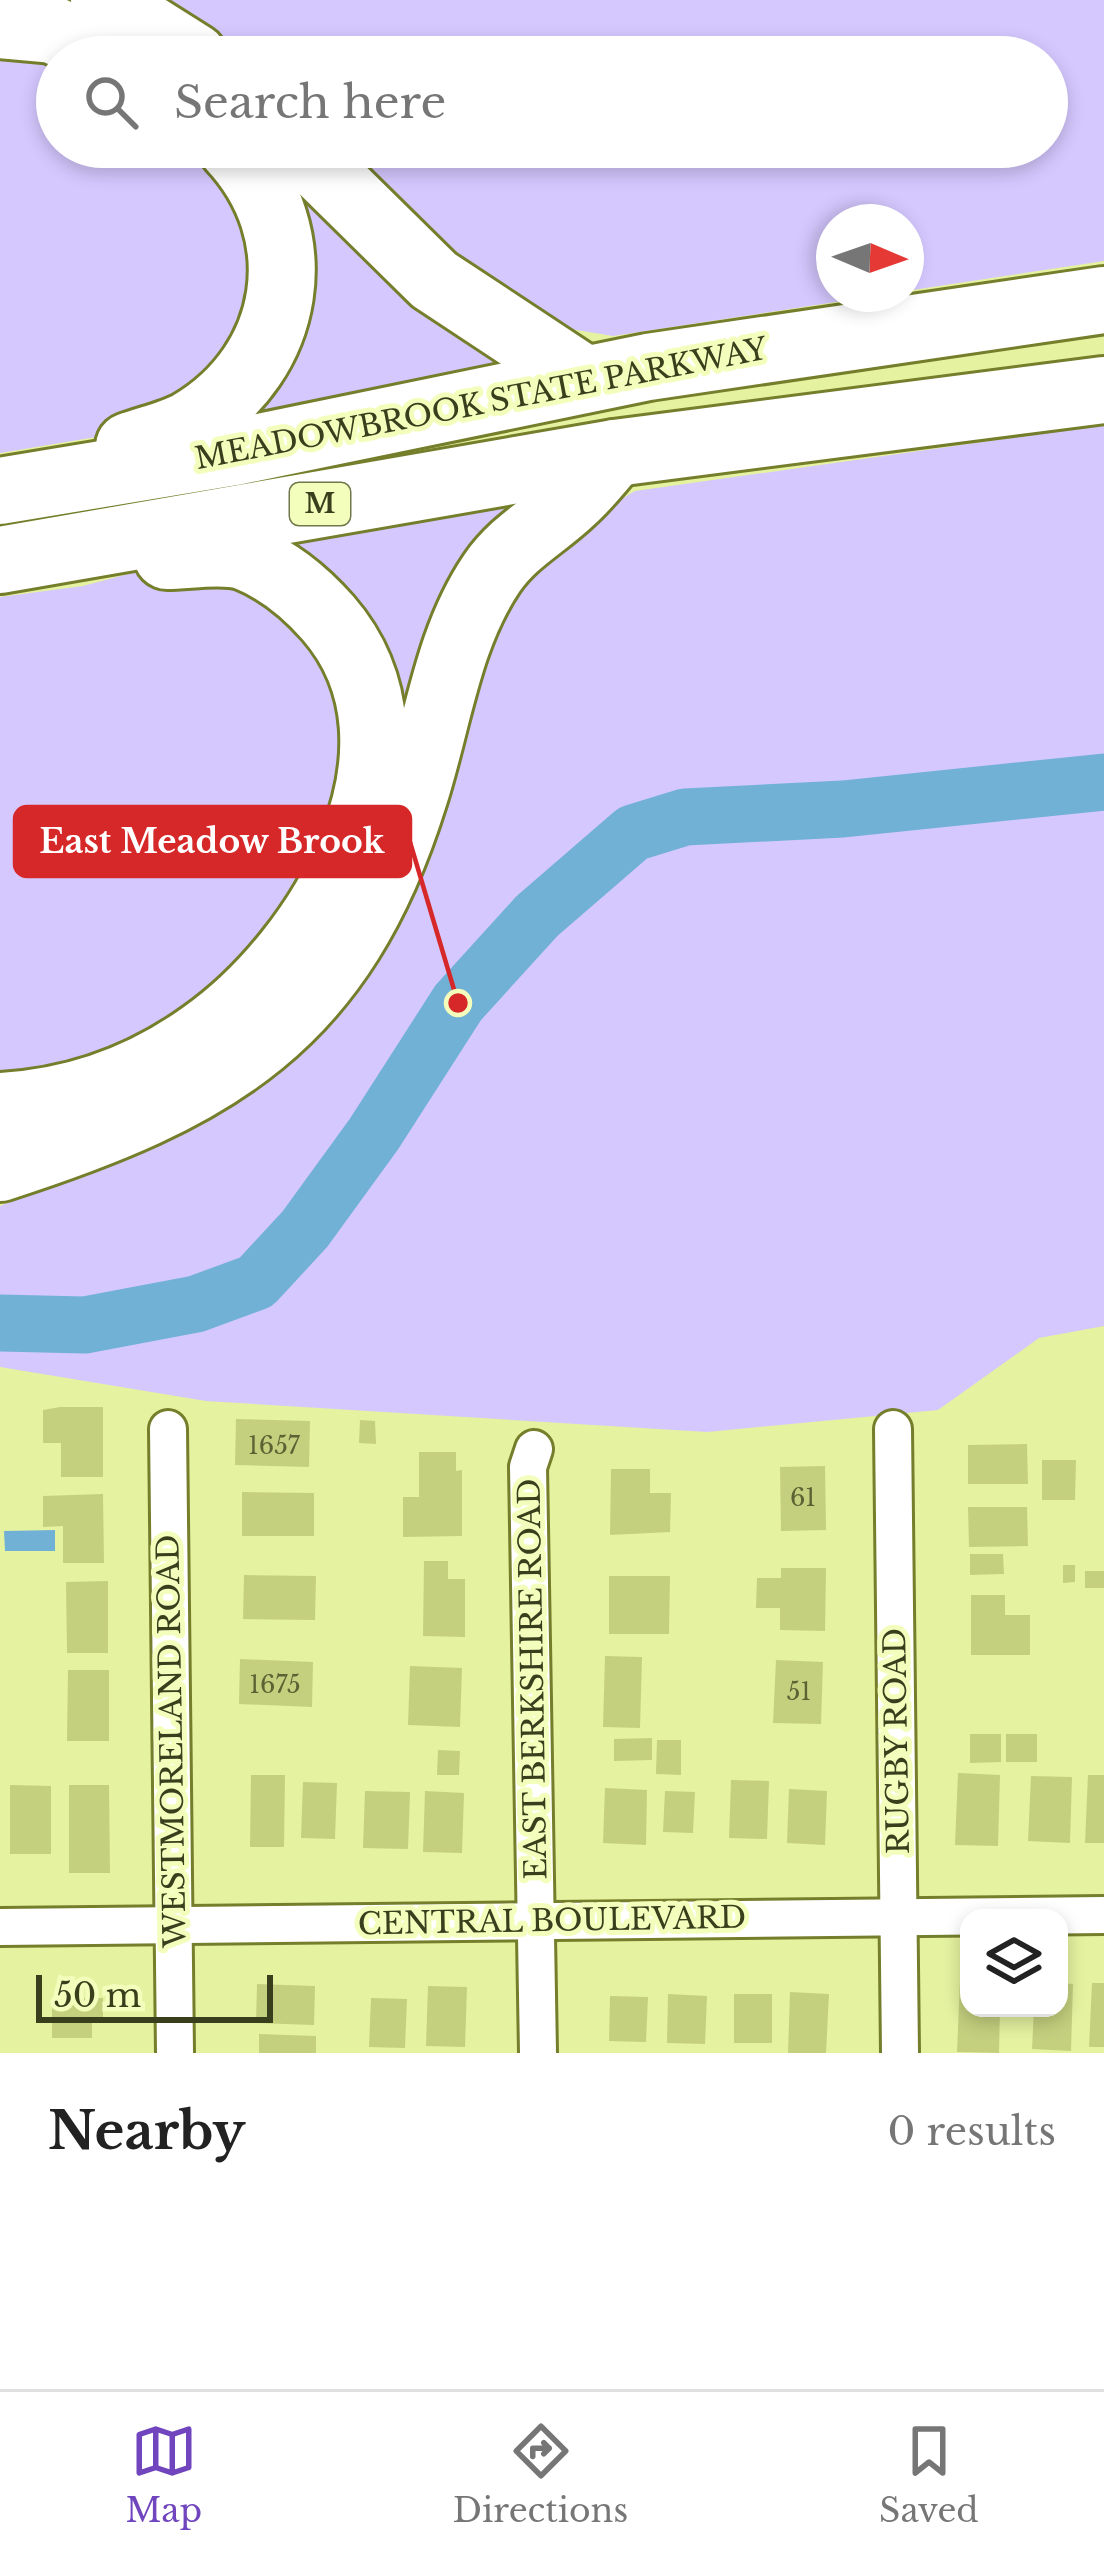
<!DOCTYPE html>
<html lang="en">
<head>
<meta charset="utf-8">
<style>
  :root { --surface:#fff; --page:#f6f6f6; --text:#222; --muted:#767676; --line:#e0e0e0; --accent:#7045be }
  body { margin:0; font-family:"Libre Baskerville",serif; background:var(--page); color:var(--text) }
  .controls { position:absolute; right:36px; bottom:36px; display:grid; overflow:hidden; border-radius:24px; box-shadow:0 6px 18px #0003 }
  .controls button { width:108px; height:108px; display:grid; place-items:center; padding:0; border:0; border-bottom:3px solid var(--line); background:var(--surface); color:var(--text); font:60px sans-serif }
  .compass { position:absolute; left:816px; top:204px; width:108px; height:108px; border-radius:50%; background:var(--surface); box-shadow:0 6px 18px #0003; rotate:92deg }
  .scale { position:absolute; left:36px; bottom:30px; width:237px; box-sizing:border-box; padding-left:12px; border:6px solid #393e1c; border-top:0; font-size:33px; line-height:42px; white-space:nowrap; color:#393e1c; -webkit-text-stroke:9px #f3febc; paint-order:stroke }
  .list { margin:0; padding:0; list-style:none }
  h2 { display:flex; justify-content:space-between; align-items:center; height:156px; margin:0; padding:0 48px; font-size:51px }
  h2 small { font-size:39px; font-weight:400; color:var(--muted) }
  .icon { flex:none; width:66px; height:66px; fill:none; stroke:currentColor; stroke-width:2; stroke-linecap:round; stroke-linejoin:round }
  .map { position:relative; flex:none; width:1104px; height:2053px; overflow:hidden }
  .search { position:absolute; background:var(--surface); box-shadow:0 6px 18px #0003; left:36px; right:36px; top:36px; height:132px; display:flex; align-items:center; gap:30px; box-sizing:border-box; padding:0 42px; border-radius:66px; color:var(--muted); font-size:45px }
  .sheet { height:336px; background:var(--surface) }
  nav { display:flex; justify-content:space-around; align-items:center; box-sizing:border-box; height:168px; border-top:3px solid var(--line); background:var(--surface); font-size:33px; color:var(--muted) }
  nav a { display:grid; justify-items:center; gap:6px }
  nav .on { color:var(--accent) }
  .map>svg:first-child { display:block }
  .green { fill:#d5c8ff }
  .water { fill:#72b1d6 }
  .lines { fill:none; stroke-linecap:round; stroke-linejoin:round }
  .river { stroke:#72b1d6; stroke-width:57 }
  .building { fill:#c4d07e }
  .minor-casing { stroke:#747e2b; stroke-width:42 }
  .motorway-casing { stroke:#747e2b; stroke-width:72 }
  .minor { stroke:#fff; stroke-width:36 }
  .motorway { stroke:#fff; stroke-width:66 }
  .labels { text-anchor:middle; stroke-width:10; stroke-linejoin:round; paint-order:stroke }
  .number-label { font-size:24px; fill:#5c6234 }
  .shield { fill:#f3febc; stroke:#71784c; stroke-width:3 }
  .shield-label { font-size:27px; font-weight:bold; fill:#393e1c }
  .street-label { font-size:30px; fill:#393e1c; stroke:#f3febc }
  .leader { fill:none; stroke:#d62828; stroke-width:4.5 }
  .callout-dot { fill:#d62828; stroke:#f3febc; stroke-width:4.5 }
  .callout { fill:#d62828; stroke:#d62828; stroke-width:4.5 }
  .callout-label { font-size:33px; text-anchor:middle; font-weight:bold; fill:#fff }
</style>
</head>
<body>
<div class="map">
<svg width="1104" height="2053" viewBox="0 0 1104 2053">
  <rect width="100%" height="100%" fill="#e5f29f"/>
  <!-- green -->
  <g class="green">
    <path d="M142 0H1104V261L906 291V222H834V294H888L613 336 534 323 325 147H1047V57H222Z"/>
    <path d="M0 38 57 57V147H211L243 175 263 334 120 433 0 453Z"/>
    <path d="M281 178 506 364 195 433 261 387Z"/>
    <path d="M1104 425V1326L1039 1338 938 1410 707 1432 206 1401 0 1367V1206L172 1135 489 616 557 537 635 491Z"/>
    <path d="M559 483 389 839 148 1089 375 832 291 557 295 534Z"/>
    <path d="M173 562 225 566 353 669 337 855 220 1007 0 1094V597L83 586Z"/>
  </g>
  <!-- water -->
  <path class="water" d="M55 1530V1551H5L4 1531Z"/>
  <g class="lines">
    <!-- river -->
    <path class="river" d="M0 1323 85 1325 196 1304 256 1282 305 1229 374 1134 458 1003 537 916 633 833 685 817 843 809 1104 782"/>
  </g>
  <!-- building -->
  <g class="building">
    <path d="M60 1407H103V1477H61V1443H43V1410Z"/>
    <path d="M236 1419 310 1421 309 1467 235 1465Z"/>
    <path d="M360 1420 375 1421 376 1444 359 1443Z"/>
    <path d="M1027 1444 1028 1484H968V1445Z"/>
    <path d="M419 1452H456V1471L462 1470V1536L403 1537V1497H419Z"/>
    <path d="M1042 1460H1076L1075 1500H1042Z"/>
    <path d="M825 1466 826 1530 781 1531 780 1467Z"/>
    <path d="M611 1469H650V1493H671L670 1532 610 1535Z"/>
    <path d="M242 1492 314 1493V1536H242Z"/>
    <path d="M103 1494 104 1563H63V1526L43 1527V1496Z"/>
    <path d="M968 1507H1027L1028 1546 969 1547Z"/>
    <path d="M970 1554H1003L1004 1574 970 1575Z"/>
    <path d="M424 1561H448V1579H465V1637L423 1636Z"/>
    <path d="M1063 1565H1075V1582L1063 1583Z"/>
    <path d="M781 1568H826L825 1631 780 1630V1608H756L757 1578H781Z"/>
    <rect x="1085" y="1571" width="19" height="17"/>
    <path d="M244 1575 316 1576 315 1620 243 1619Z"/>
    <path d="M609 1576H670L669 1634H609Z"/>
    <path d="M108 1581V1653H67L66 1582Z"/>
    <path d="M971 1595H1005V1615H1030V1655H971Z"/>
    <path d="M605 1656 642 1657 640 1728 603 1727Z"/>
    <path d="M240 1659 313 1662 312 1707 239 1704Z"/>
    <path d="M776 1660 823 1662 821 1724 773 1723Z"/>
    <path d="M410 1666 462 1668 460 1727 408 1725Z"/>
    <path d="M68 1670H109V1741H67Z"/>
    <path d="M970 1734H1001V1762L970 1763Z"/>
    <rect x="1006" y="1734" width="31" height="28"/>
    <path d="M652 1738V1760L614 1761V1739Z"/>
    <path d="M657 1740H681V1775L656 1774Z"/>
    <path d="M438 1750 460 1751 459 1775H437Z"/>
    <path d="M958 1773 1000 1775 998 1846 955 1845Z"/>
    <path d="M251 1775H285L284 1847H250Z"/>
    <path d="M1088 1775H1104V1843H1085Z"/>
    <path d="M1031 1776 1072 1777 1070 1843 1028 1841Z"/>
    <path d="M731 1780 769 1781 767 1839 729 1838Z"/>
    <path d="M303 1782 337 1783 335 1839 301 1838Z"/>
    <path d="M10 1785 51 1786V1854H10Z"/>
    <path d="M69 1785H109L110 1873H69Z"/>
    <path d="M605 1788 647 1790 646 1845 603 1843Z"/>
    <path d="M789 1789 827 1791 825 1845 787 1843Z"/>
    <path d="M365 1791 410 1792 408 1849 363 1848Z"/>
    <path d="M425 1791 464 1793 462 1853 423 1852Z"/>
    <path d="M665 1791 695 1792 693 1833 663 1832Z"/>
    <path d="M960 1980H969V2008H1000L999 2053 957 2052Z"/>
    <path d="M1059 1983 1073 1984 1071 2051 1032 2049 1034 2008H1059Z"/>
    <path d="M1092 1983H1104V2047H1089Z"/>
    <path d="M257 1984 315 1986 314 2025 256 2023Z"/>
    <path d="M428 1986 467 1987 465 2047 426 2046Z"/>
    <path d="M790 1992 829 1994 826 2053H788Z"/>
    <path d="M668 1994 707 1996 705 2044 667 2043Z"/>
    <rect x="734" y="1994" width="38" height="49"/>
    <path d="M610 1996 648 1997 646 2042 609 2041Z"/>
    <path d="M52 1998H103V2020H92V2038H52Z"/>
    <path d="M371 1998 407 1999 405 2048 369 2047Z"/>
    <path d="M259 2034 316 2036V2053H259Z"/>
  </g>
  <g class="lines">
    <defs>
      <g id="minor">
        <path d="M168 1429 175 2053"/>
        <path d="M893 1429 900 2053"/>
        <path d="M534 1449 528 1467 538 2053"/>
        <path d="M0 1927 1104 1915"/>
      </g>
      <g id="motorway">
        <path d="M104 0 194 57"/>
        <path d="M0 25 53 30 112 57"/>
        <path d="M299 147 434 280 584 379"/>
        <path d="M129 446C148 439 172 434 190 424 293 363 313 234 231 147"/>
        <path d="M0 491 235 452 648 367 1104 300"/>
        <path d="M0 560 615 453 1104 390"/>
        <path d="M0 1106C75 1102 142 1078 203 1034 321 951 441 748 328 618 306 593 280 571 248 558 227 549 190 556 167 556"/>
        <path d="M0 1168C217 1098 342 1027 414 797 438 723 447 639 492 573 514 541 545 526 572 500 588 486 601 468 615 453"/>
      </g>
    </defs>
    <!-- minor casing -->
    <use href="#minor" class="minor-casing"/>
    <!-- motorway casing -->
    <use href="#motorway" class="motorway-casing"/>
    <!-- minor -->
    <use href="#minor" class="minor"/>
    <!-- motorway -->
    <use href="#motorway" class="motorway"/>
  </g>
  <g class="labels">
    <!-- number labels -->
    <g class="number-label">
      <text x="274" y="1454">1657</text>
      <text x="803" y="1506">61</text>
      <text x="275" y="1693">1675</text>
      <text x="799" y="1700">51</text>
    </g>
    <!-- shield labels -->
    <rect class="shield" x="290" y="483" width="60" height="42" rx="9"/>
    <g class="shield-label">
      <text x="320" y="513">M</text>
    </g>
    <!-- street labels -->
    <g class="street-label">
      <text transform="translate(481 404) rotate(-11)" y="10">MEADOWBROOK STATE PARKWAY</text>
      <text transform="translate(533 1679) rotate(-91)" y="10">EAST BERKSHIRE ROAD</text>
      <text transform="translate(172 1741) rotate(-91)" y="10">WESTMORELAND ROAD</text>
      <text transform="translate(897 1741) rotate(-91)" y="10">RUGBY ROAD</text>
      <text transform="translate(552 1921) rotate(-1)" y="10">CENTRAL BOULEVARD</text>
    </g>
  </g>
  <!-- callouts -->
  <path class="leader" d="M458 1003L410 842"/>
  <circle class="callout-dot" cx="458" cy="1003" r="12"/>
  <rect class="callout" x="15" y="807" width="395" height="69" rx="12"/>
  <g class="callout-label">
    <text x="212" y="853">East Meadow Brook</text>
  </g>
</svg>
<div class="controls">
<button><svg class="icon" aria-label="layers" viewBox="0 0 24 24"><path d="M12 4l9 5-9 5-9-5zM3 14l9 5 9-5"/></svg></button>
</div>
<svg class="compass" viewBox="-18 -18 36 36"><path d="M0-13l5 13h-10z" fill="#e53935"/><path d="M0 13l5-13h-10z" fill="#767676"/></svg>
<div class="scale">50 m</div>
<div class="search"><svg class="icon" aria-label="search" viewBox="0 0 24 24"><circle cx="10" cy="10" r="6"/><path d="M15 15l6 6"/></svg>Search here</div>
</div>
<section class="sheet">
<h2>Nearby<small>0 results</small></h2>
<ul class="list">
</ul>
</section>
<nav>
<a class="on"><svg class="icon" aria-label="map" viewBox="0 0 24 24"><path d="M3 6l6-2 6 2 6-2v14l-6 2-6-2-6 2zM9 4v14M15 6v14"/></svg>Map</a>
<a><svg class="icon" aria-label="directions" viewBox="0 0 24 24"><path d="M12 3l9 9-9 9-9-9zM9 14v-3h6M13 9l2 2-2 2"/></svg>Directions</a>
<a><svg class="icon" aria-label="saved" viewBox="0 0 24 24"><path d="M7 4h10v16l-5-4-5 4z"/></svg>Saved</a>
</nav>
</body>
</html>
